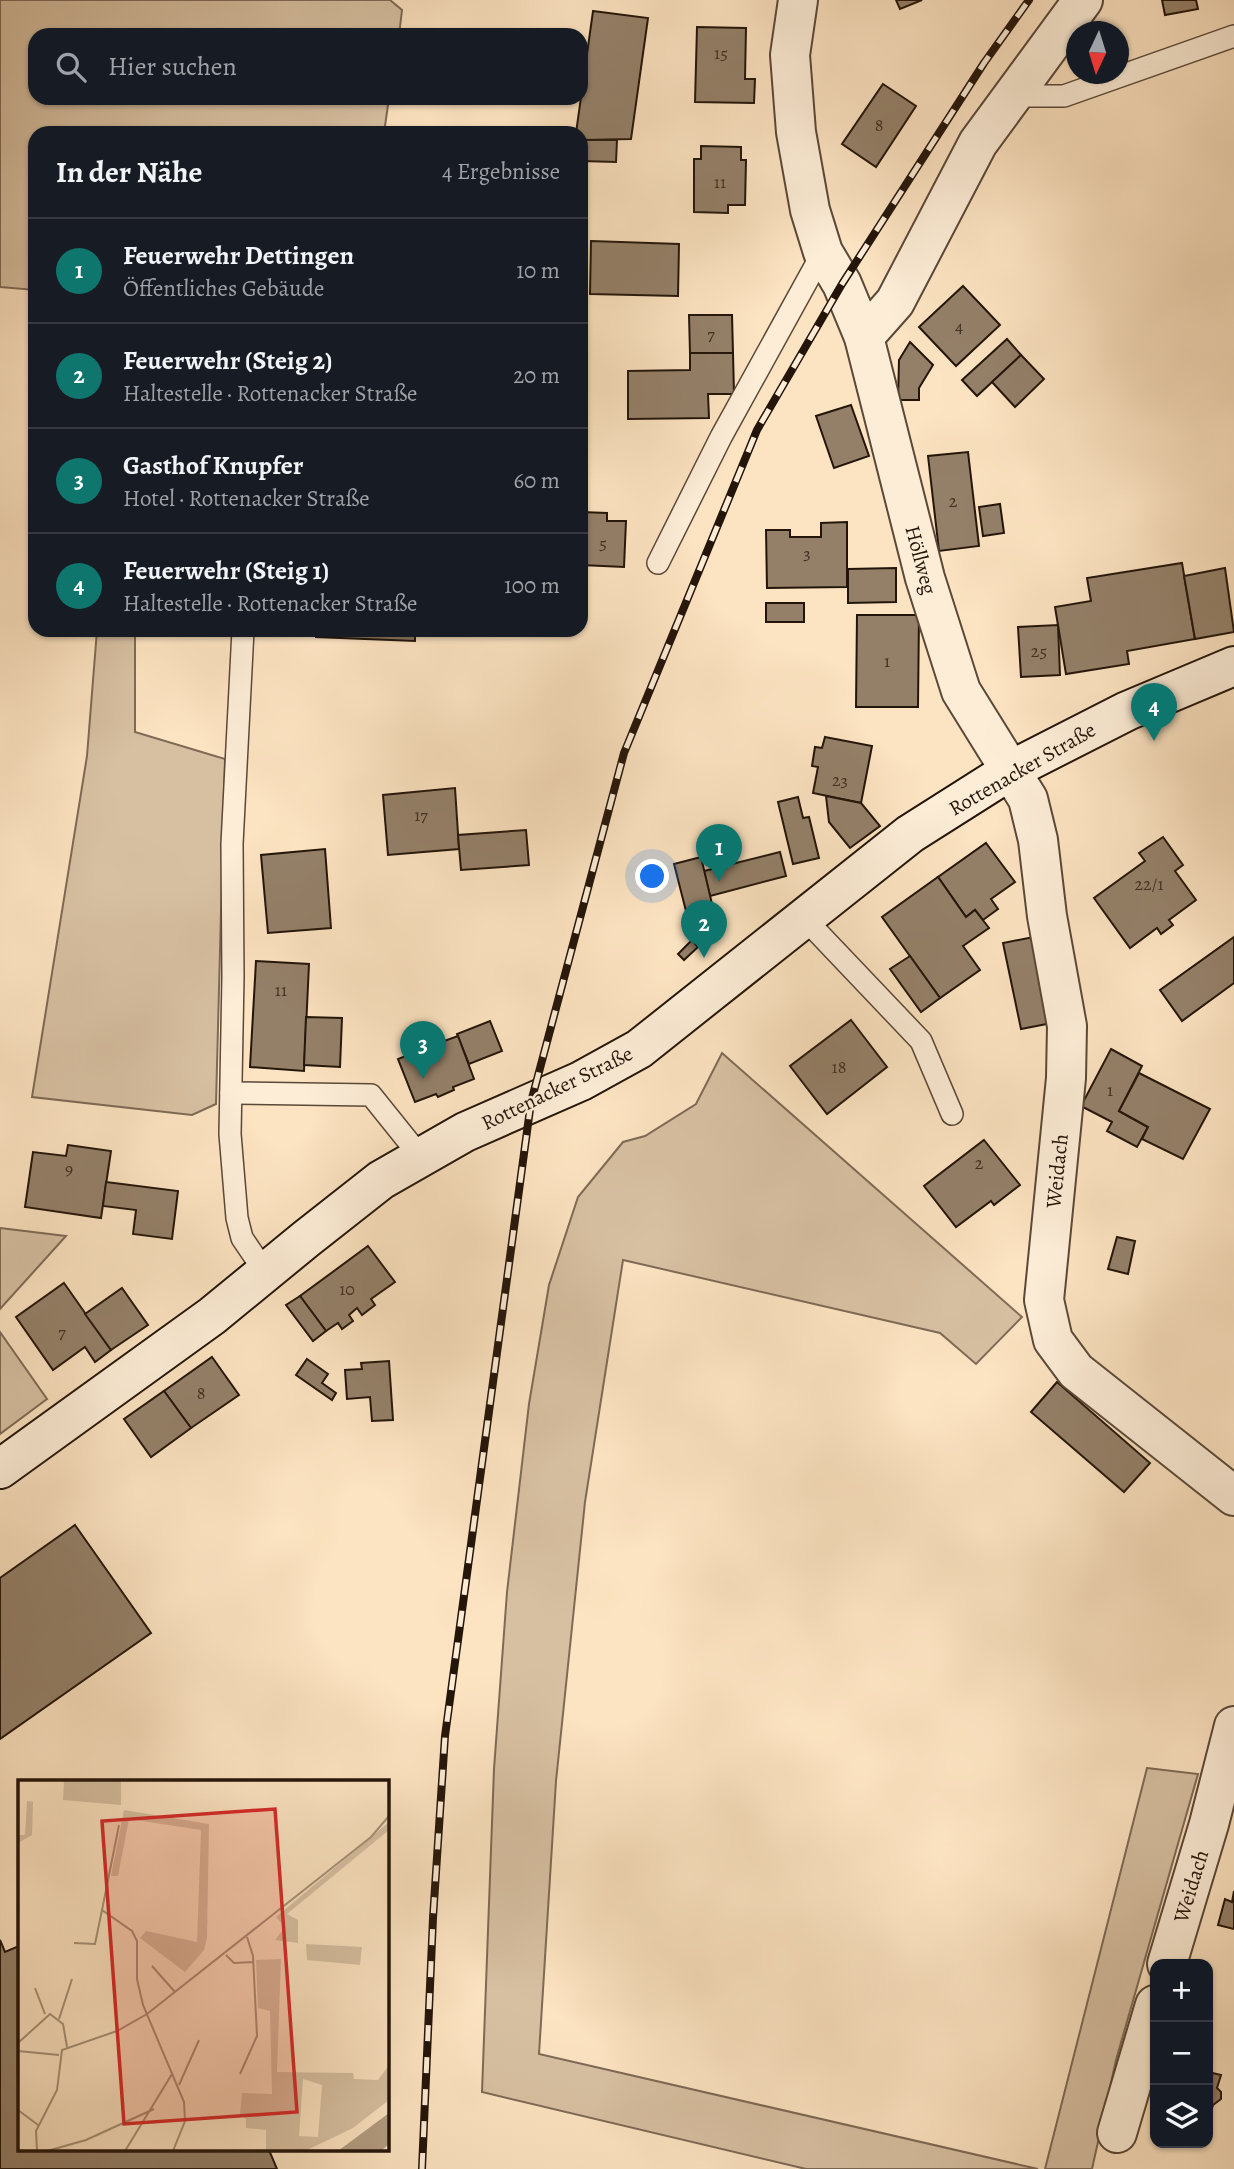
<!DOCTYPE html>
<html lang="de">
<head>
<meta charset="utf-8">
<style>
  :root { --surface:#171b24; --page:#242831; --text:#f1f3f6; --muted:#9ea1a6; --line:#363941; --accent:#0f766e }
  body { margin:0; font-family:Alegreya,serif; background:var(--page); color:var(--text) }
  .controls { position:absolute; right:21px; bottom:21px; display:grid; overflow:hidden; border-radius:14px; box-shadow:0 2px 5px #0004 }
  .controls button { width:63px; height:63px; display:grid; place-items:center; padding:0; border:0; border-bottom:2px solid var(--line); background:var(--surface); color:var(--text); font:35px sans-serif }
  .compass { position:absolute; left:1066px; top:21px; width:63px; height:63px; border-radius:50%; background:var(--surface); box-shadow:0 2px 5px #0004; rotate:184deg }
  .you { position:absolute; left:653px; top:877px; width:24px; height:24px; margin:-18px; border:5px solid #fff; border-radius:50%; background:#1a73e8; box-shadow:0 0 0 10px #1a73e833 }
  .badge { display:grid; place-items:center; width:46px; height:46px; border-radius:50%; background:var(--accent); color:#fff; font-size:23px; font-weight:700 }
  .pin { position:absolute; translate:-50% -58px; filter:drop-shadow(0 2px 4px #0008) }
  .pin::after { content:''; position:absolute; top:37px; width:24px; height:21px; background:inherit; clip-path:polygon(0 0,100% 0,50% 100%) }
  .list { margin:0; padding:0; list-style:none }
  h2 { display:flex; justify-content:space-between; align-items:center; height:91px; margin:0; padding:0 28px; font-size:30px }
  h2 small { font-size:23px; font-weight:400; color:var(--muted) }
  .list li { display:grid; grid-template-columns:46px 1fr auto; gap:21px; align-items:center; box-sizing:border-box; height:105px; padding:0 28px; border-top:2px solid var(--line) }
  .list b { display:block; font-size:26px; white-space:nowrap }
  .list p { margin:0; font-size:23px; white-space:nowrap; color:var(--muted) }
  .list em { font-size:23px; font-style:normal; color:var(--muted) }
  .icon { flex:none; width:38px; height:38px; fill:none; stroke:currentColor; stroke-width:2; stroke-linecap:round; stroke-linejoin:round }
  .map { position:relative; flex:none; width:1234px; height:2169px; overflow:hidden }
  .search { position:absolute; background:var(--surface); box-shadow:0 2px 5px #0004; left:28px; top:28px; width:560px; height:77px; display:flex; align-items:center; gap:18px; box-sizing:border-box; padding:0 24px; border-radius:21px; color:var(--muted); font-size:26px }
  .panel { position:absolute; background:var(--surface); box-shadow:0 2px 5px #0004; left:28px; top:126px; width:560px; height:511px; border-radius:21px }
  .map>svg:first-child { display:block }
  .green { fill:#d7c0a2; stroke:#7e6a56; stroke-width:2 }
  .building { fill:#948069; stroke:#24150a; stroke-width:2 }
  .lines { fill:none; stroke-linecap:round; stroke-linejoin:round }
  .service-casing { stroke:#5a4838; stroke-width:24 }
  .minor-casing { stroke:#5a4838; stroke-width:42 }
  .secondary-casing { stroke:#24150a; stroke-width:42 }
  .service { stroke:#fdedd7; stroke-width:21 }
  .minor { stroke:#fdedd7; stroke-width:38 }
  .secondary { stroke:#fdedd7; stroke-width:38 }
  .rail-casing { stroke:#24150a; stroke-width:8 }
  .rail { stroke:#fdedd7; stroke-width:5; stroke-dasharray:16; stroke-linecap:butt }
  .labels { text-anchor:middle; stroke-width:5; stroke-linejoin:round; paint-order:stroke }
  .number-label { font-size:18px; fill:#403022 }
  .street-label { font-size:21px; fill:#24150a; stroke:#fdedd7 }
  .inset-road { fill:none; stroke:#a69178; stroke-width:2 }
  .view { fill:#d62828; fill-opacity:0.15; stroke:#d62828; stroke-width:3.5 }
  .inset-edge { fill:none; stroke:#24150a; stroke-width:3.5 }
</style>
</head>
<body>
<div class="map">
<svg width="1234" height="2169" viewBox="0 0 1234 2169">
  <rect width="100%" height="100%" fill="#fce3c1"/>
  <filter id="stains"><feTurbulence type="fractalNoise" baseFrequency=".00286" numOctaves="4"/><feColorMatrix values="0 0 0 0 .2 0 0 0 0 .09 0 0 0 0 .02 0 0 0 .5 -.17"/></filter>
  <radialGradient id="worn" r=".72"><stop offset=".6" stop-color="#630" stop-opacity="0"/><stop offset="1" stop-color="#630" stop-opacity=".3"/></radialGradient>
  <!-- green -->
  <g class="green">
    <path d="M0 0H390L402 10 399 35H35V98H389L384 133H35V290L0 287Z"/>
    <path d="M97 630H135V732L225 759 216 1104 192 1115 32 1097 87 756Z"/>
    <path d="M722 1053 1022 1317 976 1364 940 1333 623 1260 585 1502 556 1781 539 2054 1038 2169H806L482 2092 494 1769 507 1592 529 1404 549 1285 578 1197 623 1142 645 1136 696 1104Z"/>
    <path d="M0 1228 66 1236 0 1309Z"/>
    <path d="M0 1332 47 1399 0 1434Z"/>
    <path d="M1147 1768 1198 1774 1116 2060 1092 2169H1045Z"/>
  </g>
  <!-- building -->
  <g class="building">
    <path d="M896 0H922L900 9Z"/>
    <path d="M1162 0H1196L1198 9 1165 15Z"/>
    <path d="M593 11 648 18 631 139 581 140V133H576Z"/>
    <path d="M697 27 746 28 745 79H755L754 103 695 102Z"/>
    <path d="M883 84 916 106 876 167 842 144Z"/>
    <path d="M581 140H617L616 162 581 161Z"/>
    <path d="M701 146 741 147V160H746L745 205H728V213L694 212V159H701Z"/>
    <path d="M591 241 679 244 678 296 590 294Z"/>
    <path d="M963 286 1000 325 956 366 919 327Z"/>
    <path d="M689 315H732L733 353H690Z"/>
    <path d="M1007 339 1021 355 977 396 962 380Z"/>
    <path d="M910 342 933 365 919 388V400H898L899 360Z"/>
    <path d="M690 353H733L734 394H708L709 418 628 419V371L690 370Z"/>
    <path d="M1021 355 1044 379 1015 407 992 382Z"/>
    <path d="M851 405 869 456 834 468 816 416Z"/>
    <path d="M968 452 979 546 939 551 928 456Z"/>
    <path d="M1000 504 1004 533 983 536 979 507Z"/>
    <path d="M581 512 607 513V521H626L624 567 581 565Z"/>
    <path d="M847 522V587L767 588 766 530H790V537H821V523Z"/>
    <path d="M1182 563 1195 639 1127 651 1129 664 1066 674 1055 607 1091 601 1087 578Z"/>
    <path d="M896 568V602L848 603V569Z"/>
    <path d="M1225 568 1234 632 1195 639 1184 576Z"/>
    <rect x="766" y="603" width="38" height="19"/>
    <path d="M857 615H919L918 707H856Z"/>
    <path d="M1058 625 1060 675 1021 677 1018 627Z"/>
    <path d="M316 630H415V641L316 637Z"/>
    <path d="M825 737 872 746 861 803 813 793 818 767 812 766 815 747 822 748Z"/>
    <path d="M455 788 459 849 388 855 383 795Z"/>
    <path d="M826 796 861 803 880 826 850 848 829 822Z"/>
    <path d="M798 797 803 818 809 817 819 858 793 864 778 802Z"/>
    <path d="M526 830 529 865 461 870 458 835Z"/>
    <path d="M1163 837 1183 865 1175 871 1196 900 1169 920 1173 925 1161 934 1157 928 1130 948 1094 898 1145 861 1139 853Z"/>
    <path d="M986 843 1015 882 991 899 998 909 983 920 975 910 966 917 938 877Z"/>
    <path d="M325 849 331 928 268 933 261 855Z"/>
    <path d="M780 852 786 876 710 896 704 871Z"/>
    <path d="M701 857 712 904 686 911 674 864Z"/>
    <path d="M938 877 966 917 975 910 989 928 963 946 980 970 940 998 882 917Z"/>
    <path d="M1034 937 1052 1023 1021 1029 1003 943Z"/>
    <path d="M1234 937V983L1182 1021 1160 990Z"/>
    <path d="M692 940 698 947 684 960 678 954Z"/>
    <path d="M910 956 940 998 921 1012 890 969Z"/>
    <path d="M256 961 309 964 304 1071 250 1067Z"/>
    <path d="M306 1017 342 1018 340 1067 304 1065Z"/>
    <path d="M851 1020 887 1067 827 1114 790 1066Z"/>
    <path d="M490 1021 502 1051 469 1064 457 1034Z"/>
    <path d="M431 1032 436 1044 458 1036 474 1079 453 1087 454 1090 438 1097 436 1094 415 1102 398 1059 421 1050 416 1037Z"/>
    <path d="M1111 1049 1142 1066 1119 1111 1148 1127 1137 1147 1107 1131 1112 1122 1081 1106Z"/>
    <path d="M1139 1073 1210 1109 1183 1159 1142 1139 1148 1127 1119 1111Z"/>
    <path d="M984 1140 1020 1185 994 1205 991 1201 956 1227 924 1186Z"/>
    <path d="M68 1145 111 1151 101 1218 25 1207 33 1152 66 1156Z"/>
    <path d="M106 1182 178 1191 172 1239 133 1234 136 1210 103 1206Z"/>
    <path d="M1117 1237 1135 1241 1128 1274 1108 1269Z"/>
    <path d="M368 1246 395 1282 371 1299 375 1305 362 1315 357 1308 349 1315 353 1321 342 1329 338 1323 326 1331 300 1296Z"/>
    <path d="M64 1283 111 1350 95 1362 85 1347 53 1370 16 1317Z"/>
    <path d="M122 1288 148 1325 111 1350 85 1314Z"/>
    <path d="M300 1296 326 1331 313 1341 286 1305Z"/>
    <path d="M212 1357 239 1395 191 1428 164 1391Z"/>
    <path d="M307 1359 328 1374 322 1383 336 1393 332 1400 296 1375Z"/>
    <path d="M389 1361 393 1420 372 1421 370 1397 347 1399 345 1370 362 1369 361 1363Z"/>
    <path d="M1057 1382 1150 1463 1124 1492 1031 1412Z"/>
    <path d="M164 1391 191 1428 151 1457 124 1419Z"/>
    <path d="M75 1525 151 1633 0 1739V1578Z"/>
    <path d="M1234 1891V1929L1218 1925 1225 1899 1232 1902Z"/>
    <path d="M0 1940 5 1952 19 1946V2150H269L277 2169H0Z"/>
    <path d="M1208 2072 1221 2075 1217 2088 1221 2092V2099L1213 2105 1210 2115 1208 2114Z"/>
  </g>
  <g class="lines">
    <defs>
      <g id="service">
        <path d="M1011 96H1064L1234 36"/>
        <path d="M658 563 721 437 823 252"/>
        <path d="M243 630 232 844 233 977 230 1134 237 1218 242 1238 265 1272"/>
        <path d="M805 919 921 1041 952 1114"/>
        <path d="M231 1093 371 1095 420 1156"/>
      </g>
      <g id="minor">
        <path d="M798 0 790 55 796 132 810 210 823 252 842 284 864 337 925 578 961 691 1028 799 1038 840 1047 916 1067 1026 1066 1078 1044 1300 1053 1340 1076 1371 1234 1496"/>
        <path d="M864 337 895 302 978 143 1083 0"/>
        <path d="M1167 1964 1209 1824 1234 1726"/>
        <path d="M1117 2133 1155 2005"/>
      </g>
      <path id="secondary" d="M0 1469 212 1316 306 1239 381 1180 465 1132 581 1081 639 1049 910 834 1011 770 1127 711 1234 666"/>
    </defs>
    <!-- service casing -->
    <use href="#service" class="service-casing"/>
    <!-- minor casing -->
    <use href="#minor" class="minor-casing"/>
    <!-- secondary casing -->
    <use href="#secondary" class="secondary-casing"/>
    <!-- service -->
    <use href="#service" class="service"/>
    <!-- minor -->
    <use href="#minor" class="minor"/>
    <!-- secondary -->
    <use href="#secondary" class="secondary"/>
    <defs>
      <path id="rail" d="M422 2169 433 1918 445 1736 531 1102 624 753 757 430 842 284 984 63 1029 0"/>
    </defs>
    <!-- rail casing -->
    <use href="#rail" class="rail-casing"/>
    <!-- rail -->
    <use href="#rail" class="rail"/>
  </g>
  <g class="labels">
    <!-- number labels -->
    <g class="number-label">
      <text x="721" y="59">15</text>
      <text x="879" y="131">8</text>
      <text x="720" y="188">11</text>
      <text x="959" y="332">4</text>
      <text x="711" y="340">7</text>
      <text x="953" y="507">2</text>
      <text x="603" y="549">5</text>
      <text x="807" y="559">3</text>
      <text x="1039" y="657">25</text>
      <text x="887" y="667">1</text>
      <text x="840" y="786">23</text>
      <text x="421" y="821">17</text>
      <text x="1149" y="890">22/1</text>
      <text x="281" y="996">11</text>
      <text x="839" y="1073">18</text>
      <text x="1110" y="1096">1</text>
      <text x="979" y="1169">2</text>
      <text x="69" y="1175">9</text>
      <text x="347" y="1295">10</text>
      <text x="62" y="1338">7</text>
      <text x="201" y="1399">8</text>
    </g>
    <!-- street labels -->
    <g class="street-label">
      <text transform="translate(921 560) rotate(75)" y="7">Höllweg</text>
      <text transform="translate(1022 769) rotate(-30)" y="7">Rottenacker Straße</text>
      <text transform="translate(557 1088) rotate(-26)" y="7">Rottenacker Straße</text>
      <text transform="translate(1057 1171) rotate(-84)" y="7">Weidach</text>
      <text transform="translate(1191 1886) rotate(-73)" y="7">Weidach</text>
    </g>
  </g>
  <!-- overview -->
  <g transform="translate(18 1780)">
    <rect width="371" height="371" fill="#fce3c1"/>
    <path d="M46 0H103V25L45 20ZM9 21 15 22 14 55 0 63V55H7ZM106 30 191 44 189 158 186 170 167 192 122 158 128 151 179 162 183 50 111 39 100 96H93ZM371 42V50L269 134 280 140V163L257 160 267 147 258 137ZM288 164 344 167 342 185 289 180ZM263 179 259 292 335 293 336 299 360 300 371 285V320L335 348 287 371H248V350L228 348V339L222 335 224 313 254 314 252 231 240 228 238 180ZM285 299 304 305 300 357 281 356Z" fill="#d7c0a2" fill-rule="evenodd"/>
    <path d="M371 333V364L363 371H320Z" fill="#b39d83"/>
    <path class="inset-road" d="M101 45 84 130 114 151 119 161V199L125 225 166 322 167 341 155 371M56 163 77 164 84 130M208 175 216 183 235 182M134 186 157 212M17 208 27 234M41 239 54 199M0 263 32 234 45 244 49 267M0 271 41 275M222 294 239 256 235 176 229 157M161 305 181 260M0 330 20 345M19 371 18 351 39 310 44 270 99 251 129 234 353 57 371 36M29 371 68 360 136 329M107 371 154 294"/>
    <path class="view" d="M257 29 279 332 106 344 84 41Z"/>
    <rect width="371" height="371" class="inset-edge"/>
  </g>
  <rect width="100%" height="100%" filter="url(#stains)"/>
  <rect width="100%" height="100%" fill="url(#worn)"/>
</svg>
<div class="controls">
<button>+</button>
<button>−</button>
<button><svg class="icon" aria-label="layers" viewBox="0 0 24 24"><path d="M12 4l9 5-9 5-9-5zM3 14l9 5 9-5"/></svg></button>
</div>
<svg class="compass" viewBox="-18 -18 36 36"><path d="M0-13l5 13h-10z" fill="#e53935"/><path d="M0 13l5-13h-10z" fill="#9ea1a6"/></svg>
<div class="you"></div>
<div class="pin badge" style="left:719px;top:882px">1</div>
<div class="pin badge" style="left:704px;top:958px">2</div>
<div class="pin badge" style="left:423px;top:1079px">3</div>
<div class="pin badge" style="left:1154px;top:741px">4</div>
<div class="search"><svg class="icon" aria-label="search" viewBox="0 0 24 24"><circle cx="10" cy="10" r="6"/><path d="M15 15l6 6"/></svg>Hier suchen</div>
<section class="panel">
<h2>In der Nähe<small>4 Ergebnisse</small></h2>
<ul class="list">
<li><span class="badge">1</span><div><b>Feuerwehr Dettingen</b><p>Öffentliches Gebäude</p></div><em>10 m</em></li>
<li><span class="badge">2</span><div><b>Feuerwehr (Steig 2)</b><p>Haltestelle · Rottenacker Straße</p></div><em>20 m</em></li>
<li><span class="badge">3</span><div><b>Gasthof Knupfer</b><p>Hotel · Rottenacker Straße</p></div><em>60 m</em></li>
<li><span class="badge">4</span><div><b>Feuerwehr (Steig 1)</b><p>Haltestelle · Rottenacker Straße</p></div><em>100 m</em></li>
</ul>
</section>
</div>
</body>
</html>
